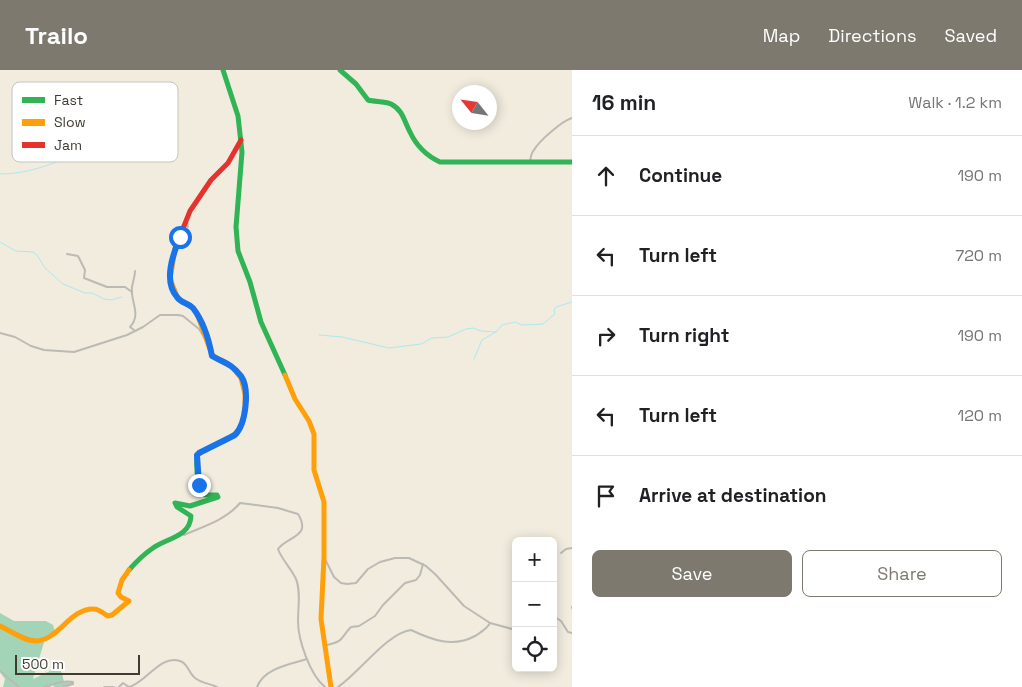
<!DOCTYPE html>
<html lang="en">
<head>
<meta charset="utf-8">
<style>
  :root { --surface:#fff; --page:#f6f6f6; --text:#202124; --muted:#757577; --line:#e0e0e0; --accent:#7d796e }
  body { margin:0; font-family:"Space Grotesk",sans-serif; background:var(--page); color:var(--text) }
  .controls { position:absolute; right:15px; bottom:15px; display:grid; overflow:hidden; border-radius:8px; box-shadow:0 2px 12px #0003 }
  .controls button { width:45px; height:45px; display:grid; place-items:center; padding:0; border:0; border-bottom:1px solid var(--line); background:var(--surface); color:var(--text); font:25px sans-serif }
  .compass { position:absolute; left:452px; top:15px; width:45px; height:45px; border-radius:50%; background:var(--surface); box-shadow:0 2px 12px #0003; rotate:300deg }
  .scale { position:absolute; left:15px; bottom:12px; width:125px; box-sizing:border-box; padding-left:5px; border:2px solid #3f3b31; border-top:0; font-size:14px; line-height:18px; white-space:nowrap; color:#3f3b31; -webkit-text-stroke:4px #fff; paint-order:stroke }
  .stop { position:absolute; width:15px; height:15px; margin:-11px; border:4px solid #1a73e8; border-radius:50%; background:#fff }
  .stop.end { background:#1a73e8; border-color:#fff; box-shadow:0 1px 5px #0008 }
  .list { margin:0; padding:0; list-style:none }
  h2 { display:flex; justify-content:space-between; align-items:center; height:65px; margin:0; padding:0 20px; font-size:21px }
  h2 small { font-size:16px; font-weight:400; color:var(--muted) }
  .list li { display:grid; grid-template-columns:32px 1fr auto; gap:15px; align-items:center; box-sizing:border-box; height:80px; padding:0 20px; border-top:1px solid var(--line) }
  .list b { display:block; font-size:19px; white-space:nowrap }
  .list em { font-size:16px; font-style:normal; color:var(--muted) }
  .actions { display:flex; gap:10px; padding:15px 20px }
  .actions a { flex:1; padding:11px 0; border:1px solid var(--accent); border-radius:8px; text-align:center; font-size:18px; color:var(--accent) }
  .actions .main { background:var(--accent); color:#fff }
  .icon { flex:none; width:28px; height:28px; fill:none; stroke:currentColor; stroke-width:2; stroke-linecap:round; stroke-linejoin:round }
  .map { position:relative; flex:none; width:572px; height:617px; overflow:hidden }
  header { display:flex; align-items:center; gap:30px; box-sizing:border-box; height:70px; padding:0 25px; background:var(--accent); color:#fff }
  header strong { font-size:24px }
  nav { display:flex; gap:28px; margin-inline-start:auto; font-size:18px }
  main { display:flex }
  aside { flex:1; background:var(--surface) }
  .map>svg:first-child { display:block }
  .forest { fill:#a3d4b8 }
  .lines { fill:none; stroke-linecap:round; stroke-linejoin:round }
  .stream { stroke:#ade8f0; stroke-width:1 }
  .street { stroke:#bbbab5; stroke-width:2 }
  .fast { stroke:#30b455; stroke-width:5 }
  .slow { stroke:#ff9f0a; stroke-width:5 }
  .jam { stroke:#e5322d; stroke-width:5 }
  .route { stroke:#1a73e8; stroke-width:6 }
  .key { fill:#fff; stroke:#c5c4c1; stroke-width:1 }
  .key-label { font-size:14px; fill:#3f3b31 }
</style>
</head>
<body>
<header>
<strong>Trailo</strong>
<nav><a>Map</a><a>Directions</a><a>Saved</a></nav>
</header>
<main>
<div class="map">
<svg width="572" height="617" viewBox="0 0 572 617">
  <rect width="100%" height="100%" fill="#f1ecde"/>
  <!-- forest -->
  <path class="forest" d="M0 543 14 551H46L53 555 55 562 45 569 33 609 58 597 62 603 64 612H73V614L65 617H54L53 615 50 617H3L5 609 0 602Z"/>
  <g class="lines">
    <!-- stream -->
    <g class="stream">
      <path d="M0 104C33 104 53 92 83 83 89 81 96 82 102 78 111 73 119 63 129 56"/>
      <path d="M0 172 16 181 33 182 37 185 45 198 63 214 85 223H92L104 229 111 230 122 227"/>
      <path d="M319 265 342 267 389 278 421 274 432 268 448 267 466 259 473 258 481 261 496 262"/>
      <path d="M474 289 482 270 496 262 502 255 515 252 522 255 543 254 555 244 554 240 556 237 572 232"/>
    </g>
    <!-- street -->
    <g class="street">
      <path d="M530 91C531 87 531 83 534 80 539 71 562 51 572 48"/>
      <path d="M187 151 188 157"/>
      <path d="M67 184 78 186 85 200 84 208 107 217H125L132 222"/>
      <path d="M134 260 130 257C142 244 130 232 132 217 133 211 135 207 135 201"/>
      <path d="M0 263 15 267 31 276 44 280 74 282 127 265 143 257 160 245H178L183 246 199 259 207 272"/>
      <path d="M182 463 184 465 186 464C205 456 227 449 240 433L278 438 298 444C312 467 288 466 278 479 282 490 291 498 296 509 301 521 298 538 298 551 298 570 310 605 325 617"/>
      <path d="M561 483 566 479 572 478"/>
      <path d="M325 489 334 507 341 513 347 514 356 513 368 499 380 492 395 488H409L426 496 436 505 464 536 490 553 516 560"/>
      <path d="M572 537V538"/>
      <path d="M553 548 555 547 561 551 568 562 572 563"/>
      <path d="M327 575C345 571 340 568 351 557L359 556 375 546 383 535 405 513 416 510 420 505 423 494"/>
      <path d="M0 601 19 617"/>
      <path d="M44 617C53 614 65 610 73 612V614L63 617"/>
      <path d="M104 617H114"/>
      <path d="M119 617 123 613 129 617C146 613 160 584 180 591 188 593 189 604 195 608 201 613 211 614 217 617"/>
      <path d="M257 617C264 598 291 594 307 589"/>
      <path d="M338 617C359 603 387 563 411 560 432 570 453 578 475 566 481 562 487 559 490 553"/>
    </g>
    <!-- fast -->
    <g class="fast">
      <path d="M223 0 238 46 242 82 236 157 238 181 250 212 261 252 285 305"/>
      <path d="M340 0 356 14 368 30C375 32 384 31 391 34 403 40 404 51 410 62 416 75 427 86 440 92H572"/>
      <path d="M129 500C136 492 144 484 153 478 167 468 190 467 191 446L177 437 175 433 190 436 218 427 217 425H205C197 415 196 398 197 385 219 368 243 374 245 338"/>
    </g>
    <!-- slow -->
    <g class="slow">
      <path d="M184 156 175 179 170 209 178 229 193 238 197 244 212 285 232 297 241 308 245 324V338"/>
      <path d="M285 305 295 329 309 351 314 364V400L324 432V487L321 549 331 617"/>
      <path d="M0 556C11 561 24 571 36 571 59 570 70 538 94 539 99 539 104 544 108 546L112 545 129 531 121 527 118 523 122 510 129 500"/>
    </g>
    <!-- jam -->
    <path class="jam" d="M184 156 190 141 211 110 228 93 241 70"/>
  </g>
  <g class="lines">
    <!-- route -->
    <path class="route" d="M180 167C173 184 163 211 177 227 181 233 188 233 193 238 203 251 209 270 212 286 224 293 231 293 241 306 250 319 246 354 235 365L199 383 197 385 199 415"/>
  </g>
  <!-- legend -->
  <rect x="12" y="12" width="166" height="80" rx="8" class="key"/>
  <rect x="22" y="27" width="23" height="6" fill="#30b455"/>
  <rect x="22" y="49" width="23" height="7" fill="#ff9f0a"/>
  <rect x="22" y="72" width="23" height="6" fill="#e5322d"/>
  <g class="key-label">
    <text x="54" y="35">Fast</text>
    <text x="54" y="57">Slow</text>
    <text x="54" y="80">Jam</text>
  </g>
</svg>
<div class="controls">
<button>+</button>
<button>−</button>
<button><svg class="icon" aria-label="locate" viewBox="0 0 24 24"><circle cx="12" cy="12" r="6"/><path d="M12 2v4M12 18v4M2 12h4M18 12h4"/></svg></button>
</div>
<svg class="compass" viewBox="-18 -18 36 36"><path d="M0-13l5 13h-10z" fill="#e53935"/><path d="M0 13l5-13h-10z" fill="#757577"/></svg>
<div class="scale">500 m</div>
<div class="stop" style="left:180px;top:167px"></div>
<div class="stop end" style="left:199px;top:415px"></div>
</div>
<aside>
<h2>16 min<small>Walk · 1.2 km</small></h2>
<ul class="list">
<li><svg class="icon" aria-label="ahead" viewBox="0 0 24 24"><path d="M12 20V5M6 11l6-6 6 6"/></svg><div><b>Continue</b></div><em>190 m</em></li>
<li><svg class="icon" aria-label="left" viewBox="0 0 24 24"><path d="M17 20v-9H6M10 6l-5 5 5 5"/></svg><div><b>Turn left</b></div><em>720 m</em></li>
<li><svg class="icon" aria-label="right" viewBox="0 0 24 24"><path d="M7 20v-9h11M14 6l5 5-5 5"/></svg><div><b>Turn right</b></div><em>190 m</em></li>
<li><svg class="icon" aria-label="left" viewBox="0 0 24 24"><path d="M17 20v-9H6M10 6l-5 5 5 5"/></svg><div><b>Turn left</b></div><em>120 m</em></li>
<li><svg class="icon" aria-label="arrive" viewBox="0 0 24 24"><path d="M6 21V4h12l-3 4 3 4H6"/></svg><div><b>Arrive at destination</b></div></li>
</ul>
<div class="actions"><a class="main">Save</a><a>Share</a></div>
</aside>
</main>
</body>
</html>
